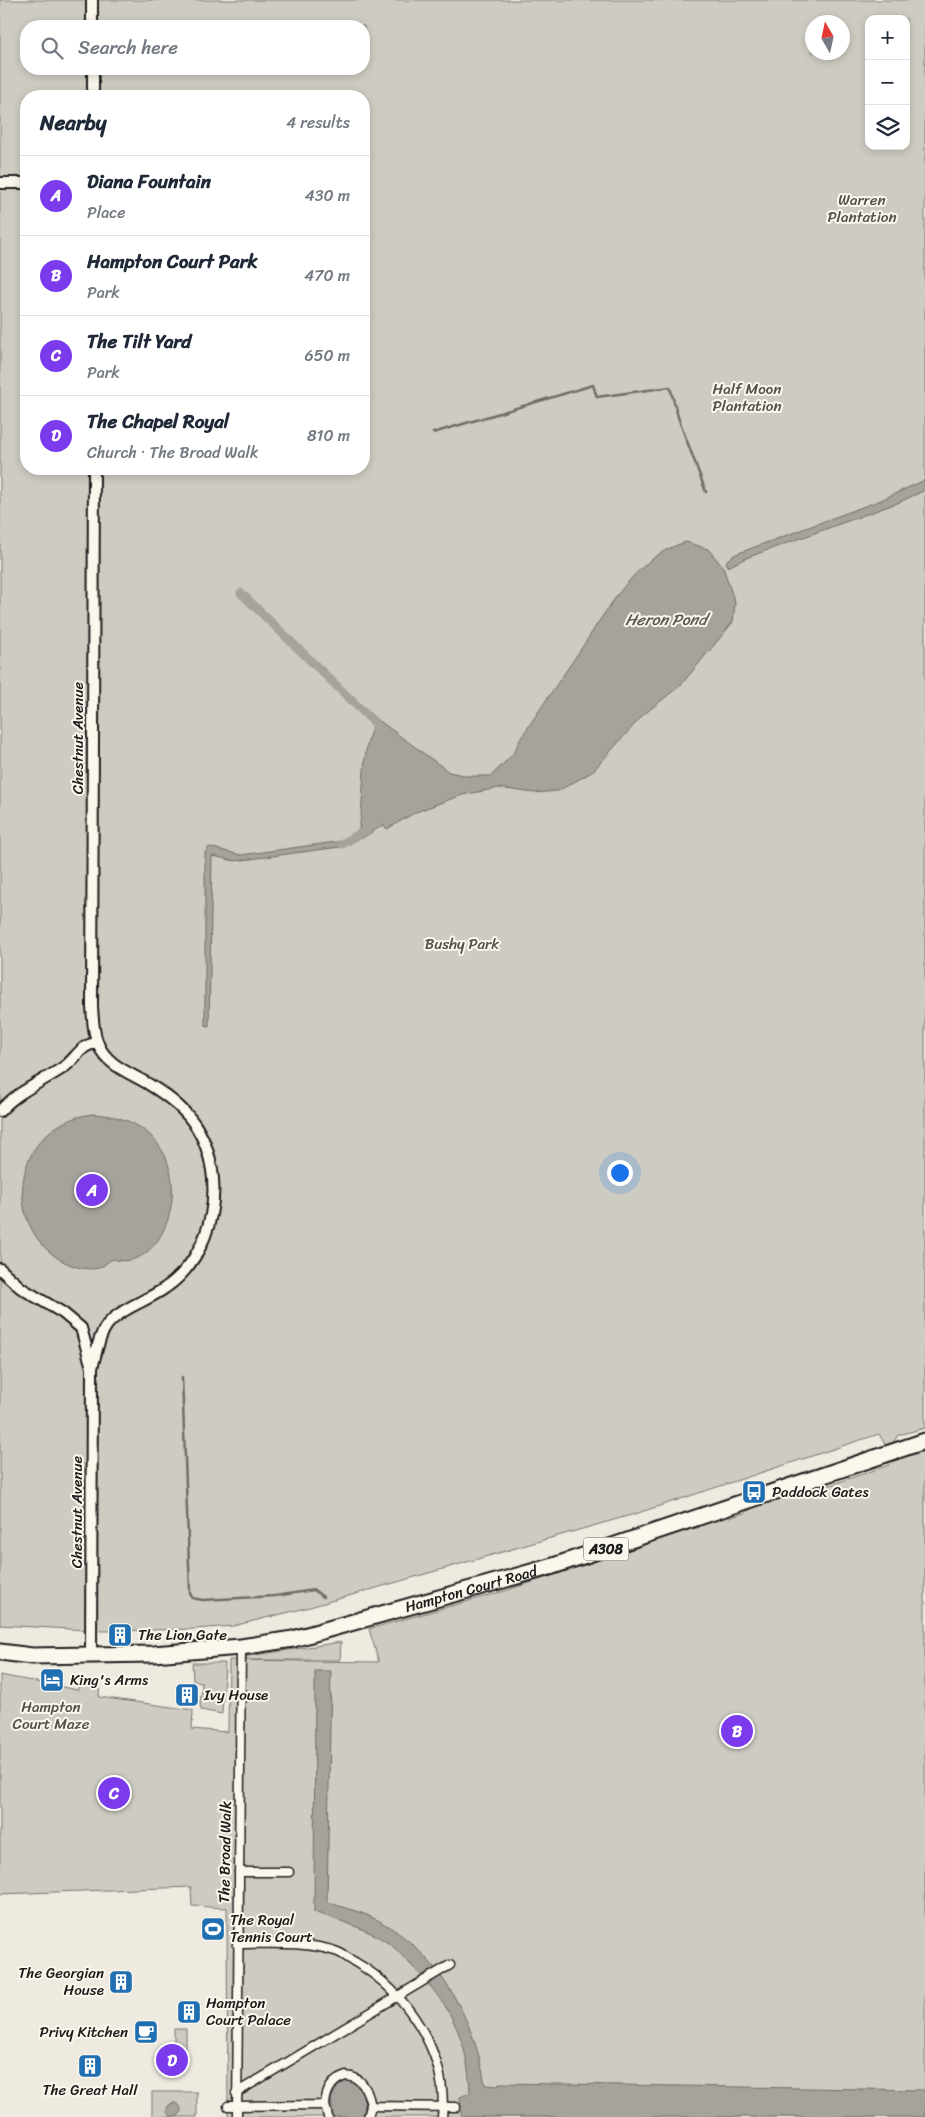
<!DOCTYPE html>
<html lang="en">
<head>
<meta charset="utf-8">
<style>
  :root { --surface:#fff; --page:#f2f2f3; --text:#1f2937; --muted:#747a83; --line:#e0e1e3; --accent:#7c3aed }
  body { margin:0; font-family:Sriracha,sans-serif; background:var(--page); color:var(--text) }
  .controls { position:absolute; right:15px; top:15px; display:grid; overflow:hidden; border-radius:10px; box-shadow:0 2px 8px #0003 }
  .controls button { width:45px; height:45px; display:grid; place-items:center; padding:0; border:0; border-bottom:1px solid var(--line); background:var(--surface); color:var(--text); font:25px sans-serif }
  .compass { position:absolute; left:805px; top:15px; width:45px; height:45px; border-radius:50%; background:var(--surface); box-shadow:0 2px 8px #0003; rotate:351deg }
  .you { position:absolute; left:619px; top:1172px; width:18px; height:18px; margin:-12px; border:4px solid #fff; border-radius:50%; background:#1a73e8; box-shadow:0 0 0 8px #1a73e833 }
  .badge { display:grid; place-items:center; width:32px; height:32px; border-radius:50%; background:var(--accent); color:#fff; font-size:16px; font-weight:700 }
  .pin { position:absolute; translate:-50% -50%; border:2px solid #fff; box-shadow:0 1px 5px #0006 }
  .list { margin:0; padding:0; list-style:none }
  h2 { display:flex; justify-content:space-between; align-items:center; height:65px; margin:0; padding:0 20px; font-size:21px }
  h2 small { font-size:16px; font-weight:400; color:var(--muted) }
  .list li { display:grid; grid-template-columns:32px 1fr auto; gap:15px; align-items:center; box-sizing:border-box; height:80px; padding:0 20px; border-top:1px solid var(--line) }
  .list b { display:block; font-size:19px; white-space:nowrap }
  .list p { margin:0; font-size:16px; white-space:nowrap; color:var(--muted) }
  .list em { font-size:16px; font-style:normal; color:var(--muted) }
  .icon { flex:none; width:28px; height:28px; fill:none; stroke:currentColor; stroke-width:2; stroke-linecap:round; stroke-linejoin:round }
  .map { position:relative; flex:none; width:925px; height:2117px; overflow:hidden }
  .search { position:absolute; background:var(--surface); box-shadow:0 2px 8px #0003; left:20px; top:20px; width:350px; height:55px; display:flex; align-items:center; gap:12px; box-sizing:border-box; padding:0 18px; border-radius:20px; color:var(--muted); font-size:19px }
  .panel { position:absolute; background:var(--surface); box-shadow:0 2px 8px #0003; left:20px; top:90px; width:350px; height:385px; border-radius:20px }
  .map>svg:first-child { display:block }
  .green { fill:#ceccc2; stroke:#75746f; fill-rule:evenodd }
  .water { fill:#a6a39d; stroke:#6f6d69 }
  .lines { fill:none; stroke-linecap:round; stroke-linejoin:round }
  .stream { stroke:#6f6d69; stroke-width:2.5 }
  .canal { stroke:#a6a39d; stroke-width:9 }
  .pedestrian-casing { stroke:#1c1c1c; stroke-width:11 }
  .minor-casing { stroke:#1c1c1c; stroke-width:14 }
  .primary-casing { stroke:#1c1c1c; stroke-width:19 }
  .pedestrian { stroke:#fbf7ec; stroke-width:8 }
  .minor { stroke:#fbf7ec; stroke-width:10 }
  .primary { stroke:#fbf7ec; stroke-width:15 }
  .labels { text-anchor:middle; stroke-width:4; stroke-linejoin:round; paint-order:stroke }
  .shield { fill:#fbf7ec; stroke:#5f5e5a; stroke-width:1 }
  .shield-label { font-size:14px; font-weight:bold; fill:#1c1c1c }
  .park-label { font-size:15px; fill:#51514e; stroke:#fbf7ec }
  .street-label { font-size:15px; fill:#1c1c1c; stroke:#fbf7ec }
  .poi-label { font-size:15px; fill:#1c1c1c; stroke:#fbf7ec; text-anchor:start }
  .water-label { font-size:16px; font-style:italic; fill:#5a5956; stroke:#fbf7ec }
</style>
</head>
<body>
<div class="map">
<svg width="925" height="2117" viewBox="0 0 925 2117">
  <rect width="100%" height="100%" fill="#eeeadf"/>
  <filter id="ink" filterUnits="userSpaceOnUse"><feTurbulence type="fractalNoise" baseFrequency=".02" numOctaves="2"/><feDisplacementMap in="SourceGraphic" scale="10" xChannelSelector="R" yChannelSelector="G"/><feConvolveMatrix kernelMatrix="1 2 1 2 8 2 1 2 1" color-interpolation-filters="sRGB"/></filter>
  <g filter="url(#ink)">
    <!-- green -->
    <g class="green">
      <path d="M0 0H925V1428L898 1435 893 1443 886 1446 879 1434 638 1513 310 1607 233 1626 195 1629 104 1631 0 1625ZM869 19H906V146H869ZM812 22H842V52H812ZM26 26H364V69H26ZM26 96H364V469H26Z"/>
      <path d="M922 1446 925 1450V2117H228L227 1908 192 1906 191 1887 0 1894V1675L78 1690 79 1683 100 1682 99 1697 193 1710 192 1729 228 1732 229 1660 379 1662 369 1629 508 1590 639 1547 638 1543 690 1527 693 1529 700 1527 707 1519 727 1515 729 1518 744 1513 770 1499 820 1485 821 1488 889 1465 888 1463Z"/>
      <path d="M341 1642 340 1660H242V1657Z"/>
      <path d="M192 1663H225L222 1714 201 1710C198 1700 204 1691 201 1682L193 1680Z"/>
      <path d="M174 2029H186V2047L174 2046Z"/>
      <rect x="152" y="2092" width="45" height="25"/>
    </g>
    <!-- water -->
    <g class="water">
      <path d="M925 480V490L900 502 746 558 728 567 726 562 728 559 736 554 881 500Z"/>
      <path d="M686 542 708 549 723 567 735 603 733 622 681 685 643 715 592 772 558 791 534 793 499 788 462 795 416 812 387 829 383 825 361 839 358 832C366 802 359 743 377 719L449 772 468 776H491L513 754 521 738C540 709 559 681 579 652 606 612 635 556 686 542Z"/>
      <path d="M352 837 353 841 340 847 235 861 212 856 209 1026 205 1025V853L209 847 241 855 343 841Z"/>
      <path d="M92 1114C214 1118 177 1279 113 1259 108 1261 105 1265 101 1267 92 1271 79 1268 71 1265 0 1236 7 1125 92 1114Z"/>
      <path d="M315 1671H331L327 1902C340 1907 355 1910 367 1915 434 1944 475 2017 485 2085L499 2086V2083L925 2090V2117H463L461 2114 460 2097 470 2093C468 2038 450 2004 410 1964 403 1957 396 1948 388 1943 366 1928 340 1921 314 1912Z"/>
      <path d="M348 2081C365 2084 367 2103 363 2117H333L331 2098 339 2084Z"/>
      <circle cx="174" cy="2110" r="7"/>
    </g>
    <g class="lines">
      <!-- stream -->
      <g class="stream">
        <path d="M433 433 593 385 597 397 670 387 678 417 706 492"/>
        <path d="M182 1377 190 1592 192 1598 203 1600 275 1596 314 1590 323 1597"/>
      </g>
      <!-- canal -->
      <g class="canal">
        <path d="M241 593 382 730"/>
        <path d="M342 844 368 829"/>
      </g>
      <defs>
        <g id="pedestrian">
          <path d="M239 1872H289"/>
          <path d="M237 1944C269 1944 305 1941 335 1951 342 1953 349 1959 355 1962 407 1992 449 2055 442 2117"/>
          <path d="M236 2093 450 1965"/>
          <path d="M325 2105 328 2117"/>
          <path d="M228 2106 325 2105C326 2091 332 2080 346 2076 363 2077 368 2091 371 2106L456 2107"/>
          <path d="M237 2117 241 1647"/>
          <path d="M368 2117 371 2106"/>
        </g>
        <g id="minor">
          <path d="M92 0V26"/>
          <path d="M93 69V96"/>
          <path d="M0 183H26"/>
          <path d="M0 1111C18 1091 42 1082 64 1067 75 1060 83 1041 98 1044"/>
          <path d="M0 1269 21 1288 63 1313 81 1328 92 1368 91 1655"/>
          <path d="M92 1368C96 1355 98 1337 107 1325 121 1308 147 1301 165 1288 214 1255 228 1179 197 1128 186 1110 168 1096 150 1085 131 1073 107 1066 98 1044 93 1033 93 1018 92 1007L94 469"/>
        </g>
        <g id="primary">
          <path id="s1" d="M0 1652 32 1656 153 1654 241 1647 293 1639 553 1566 925 1441"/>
        </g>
      </defs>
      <!-- pedestrian casing -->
      <use href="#pedestrian" class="pedestrian-casing"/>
      <!-- minor casing -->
      <use href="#minor" class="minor-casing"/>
      <!-- primary casing -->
      <use href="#primary" class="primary-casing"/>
      <!-- pedestrian -->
      <use href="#pedestrian" class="pedestrian"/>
      <!-- minor -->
      <use href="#minor" class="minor"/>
      <!-- primary -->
      <use href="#primary" class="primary"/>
    </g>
  </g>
  <!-- icons -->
  <defs>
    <symbol id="bus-square" viewBox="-11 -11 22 22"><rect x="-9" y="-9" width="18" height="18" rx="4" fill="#1f6fb2" stroke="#fbf7ec"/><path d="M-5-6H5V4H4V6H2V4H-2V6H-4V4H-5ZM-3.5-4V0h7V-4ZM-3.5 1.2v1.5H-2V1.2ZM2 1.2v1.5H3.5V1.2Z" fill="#fff"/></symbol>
    <symbol id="building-square" viewBox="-11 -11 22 22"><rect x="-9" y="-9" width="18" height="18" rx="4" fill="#1f6fb2" stroke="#fbf7ec"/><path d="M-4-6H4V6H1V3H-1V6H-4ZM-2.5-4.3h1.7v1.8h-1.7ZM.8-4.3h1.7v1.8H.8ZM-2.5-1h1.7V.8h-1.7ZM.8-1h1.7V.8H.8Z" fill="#fff"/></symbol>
    <symbol id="hotel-square" viewBox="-11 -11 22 22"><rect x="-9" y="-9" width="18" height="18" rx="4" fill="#1f6fb2" stroke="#fbf7ec"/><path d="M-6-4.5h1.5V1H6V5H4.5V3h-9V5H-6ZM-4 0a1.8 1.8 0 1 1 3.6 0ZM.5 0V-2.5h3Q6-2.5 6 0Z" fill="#fff"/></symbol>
    <symbol id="stadium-square" viewBox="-11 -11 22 22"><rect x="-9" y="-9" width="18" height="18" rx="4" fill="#1f6fb2" stroke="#fbf7ec"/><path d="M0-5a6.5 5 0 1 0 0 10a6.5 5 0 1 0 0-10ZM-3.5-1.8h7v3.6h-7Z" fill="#fff"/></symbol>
    <symbol id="cafe-square" viewBox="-11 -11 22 22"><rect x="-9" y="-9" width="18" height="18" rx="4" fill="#1f6fb2" stroke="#fbf7ec"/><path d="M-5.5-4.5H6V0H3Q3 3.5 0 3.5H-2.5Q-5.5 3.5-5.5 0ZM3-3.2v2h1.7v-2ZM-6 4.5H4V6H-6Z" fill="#fff"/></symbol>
  </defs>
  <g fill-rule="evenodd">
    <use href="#bus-square" x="740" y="1478" width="28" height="28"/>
    <use href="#building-square" x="106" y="1621" width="28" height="28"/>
    <use href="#hotel-square" x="38" y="1666" width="28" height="28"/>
    <use href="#building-square" x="173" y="1681" width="28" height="28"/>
    <use href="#stadium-square" x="199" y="1915" width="28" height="28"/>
    <use href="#building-square" x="107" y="1968" width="28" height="28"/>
    <use href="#building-square" x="175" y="1998" width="28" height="28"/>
    <use href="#cafe-square" x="132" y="2018" width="28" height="28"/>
    <use href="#building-square" x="76" y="2052" width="28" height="28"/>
  </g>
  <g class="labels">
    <!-- shield labels -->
    <rect class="shield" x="583.5" y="1537.5" width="45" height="23" rx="4"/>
    <g class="shield-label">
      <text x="606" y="1554">A308</text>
    </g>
    <!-- park labels -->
    <g class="park-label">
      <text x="862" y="205">Warren<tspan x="862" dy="17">Plantation</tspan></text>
      <text x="747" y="394">Half Moon<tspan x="747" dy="17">Plantation</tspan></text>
      <text x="462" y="949">Bushy Park</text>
      <text x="51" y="1712">Hampton<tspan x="51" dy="17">Court Maze</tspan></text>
    </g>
    <!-- street labels -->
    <g class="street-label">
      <text transform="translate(78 738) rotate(-90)" y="5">Chestnut Avenue</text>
      <text transform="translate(77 1512) rotate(-90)" y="5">Chestnut Avenue</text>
      <text dy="5" stroke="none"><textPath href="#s1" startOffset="479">Hampton Court Road</textPath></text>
      <text transform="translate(225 1852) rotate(-89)" y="5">The Broad Walk</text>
    </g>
    <!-- poi labels -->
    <g class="poi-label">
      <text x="772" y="1497">Paddock Gates</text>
      <text x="138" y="1640">The Lion Gate</text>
      <text x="70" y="1685">King's Arms</text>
      <text x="204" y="1700">Ivy House</text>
      <text x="230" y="1925">The Royal<tspan x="230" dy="17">Tennis Court</tspan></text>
      <text x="104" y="1978" text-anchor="end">The Georgian<tspan x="104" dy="17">House</tspan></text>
      <text x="206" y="2008">Hampton<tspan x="206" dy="17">Court Palace</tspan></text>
      <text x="128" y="2037" text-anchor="end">Privy Kitchen</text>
      <text x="90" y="2095" text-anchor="middle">The Great Hall</text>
    </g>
    <!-- water labels -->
    <g class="water-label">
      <text x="666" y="625">Heron Pond</text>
    </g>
  </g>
</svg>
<div class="controls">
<button>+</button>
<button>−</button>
<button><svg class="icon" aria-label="layers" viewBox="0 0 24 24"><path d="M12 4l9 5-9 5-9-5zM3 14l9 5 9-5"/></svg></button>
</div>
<svg class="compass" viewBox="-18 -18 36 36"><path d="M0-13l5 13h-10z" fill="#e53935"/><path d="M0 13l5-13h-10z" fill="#747a83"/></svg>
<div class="you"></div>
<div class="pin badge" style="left:92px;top:1190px">A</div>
<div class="pin badge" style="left:737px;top:1731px">B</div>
<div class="pin badge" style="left:114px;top:1793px">C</div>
<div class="pin badge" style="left:172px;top:2060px">D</div>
<div class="search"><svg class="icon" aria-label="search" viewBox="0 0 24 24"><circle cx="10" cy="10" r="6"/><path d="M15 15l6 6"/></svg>Search here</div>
<section class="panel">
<h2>Nearby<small>4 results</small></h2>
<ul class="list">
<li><span class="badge">A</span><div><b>Diana Fountain</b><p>Place</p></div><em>430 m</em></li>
<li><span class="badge">B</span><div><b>Hampton Court Park</b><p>Park</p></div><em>470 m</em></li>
<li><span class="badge">C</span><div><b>The Tilt Yard</b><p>Park</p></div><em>650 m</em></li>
<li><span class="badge">D</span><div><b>The Chapel Royal</b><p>Church · The Broad Walk</p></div><em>810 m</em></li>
</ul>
</section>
</div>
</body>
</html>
